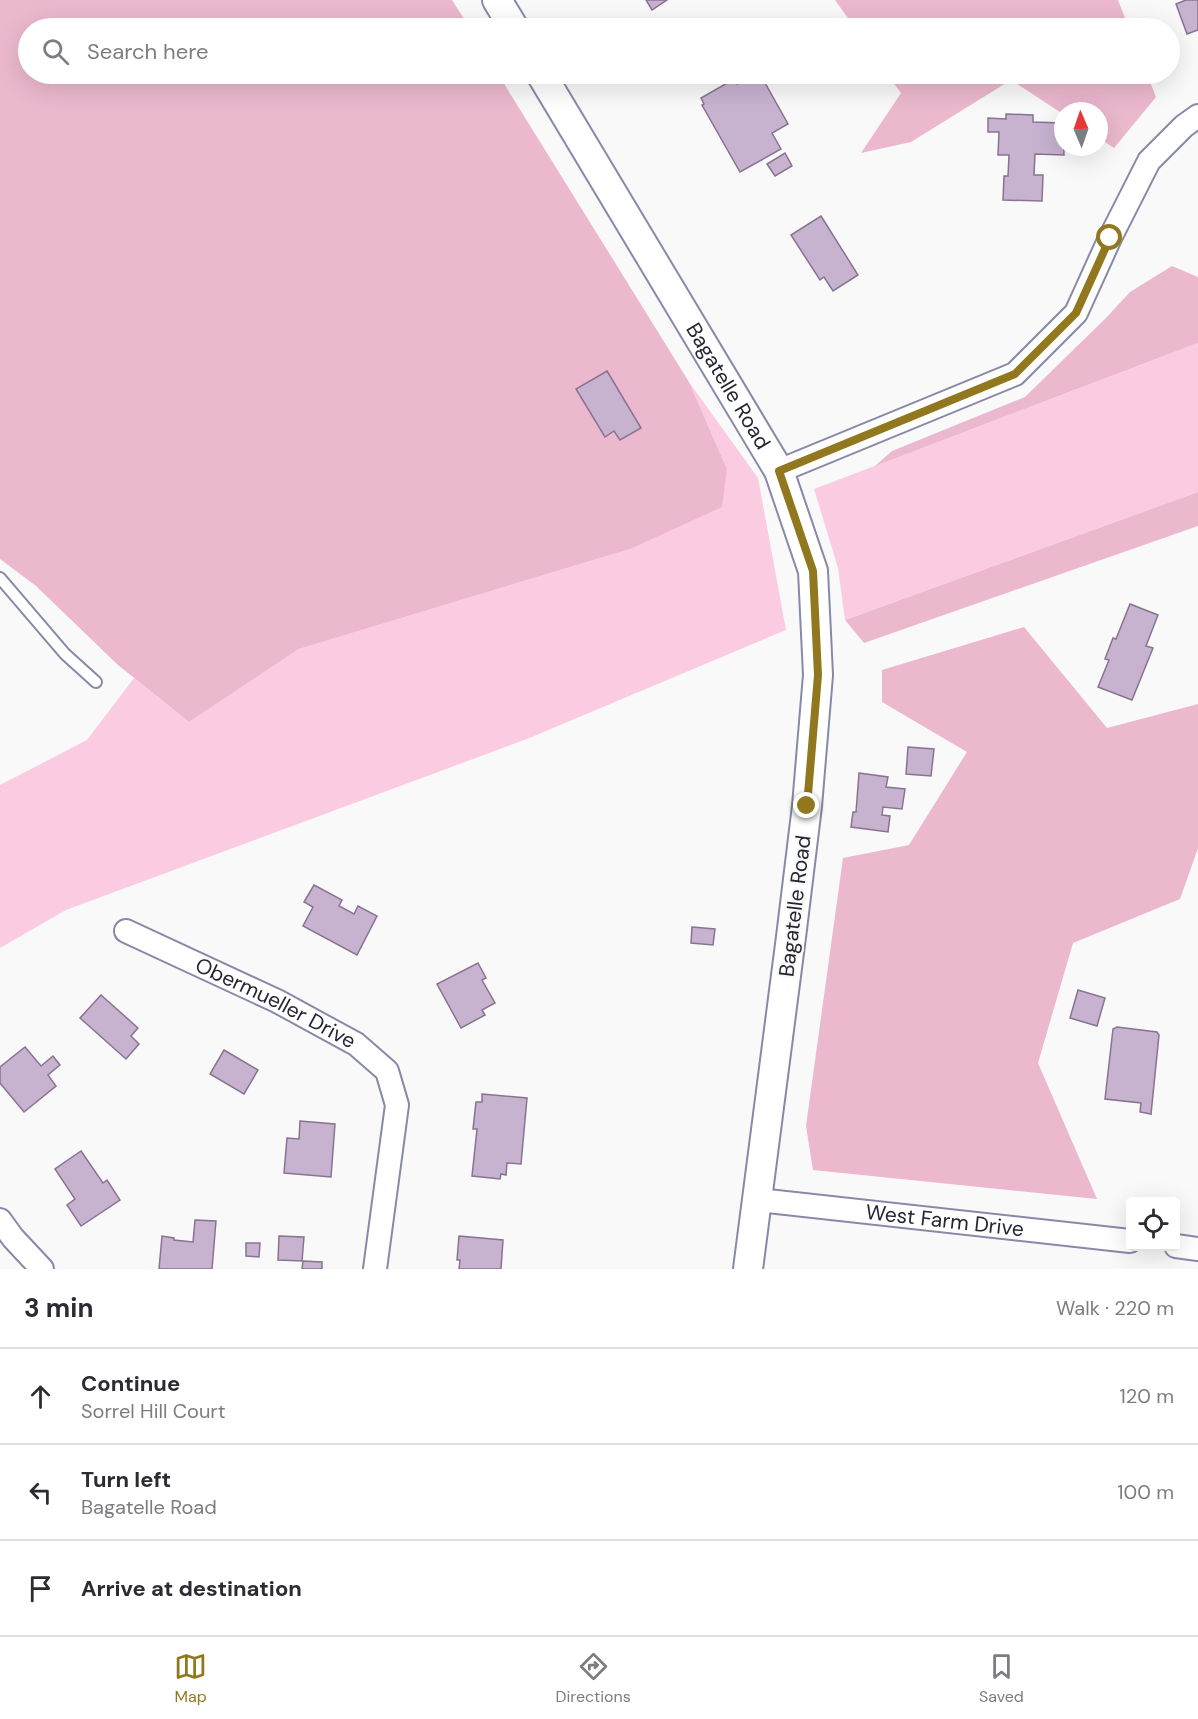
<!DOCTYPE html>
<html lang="en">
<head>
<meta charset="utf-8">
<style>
  :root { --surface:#fff; --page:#f7f7f7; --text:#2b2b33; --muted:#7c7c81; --line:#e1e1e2; --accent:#91771d }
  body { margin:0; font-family:"DM Sans",sans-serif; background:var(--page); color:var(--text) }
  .controls { position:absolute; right:18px; bottom:18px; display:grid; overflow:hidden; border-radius:6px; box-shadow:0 6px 24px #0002 }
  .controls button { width:54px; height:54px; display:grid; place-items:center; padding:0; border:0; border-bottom:2px solid var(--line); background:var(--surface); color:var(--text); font:30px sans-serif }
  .compass { position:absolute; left:1054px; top:102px; width:54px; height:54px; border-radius:50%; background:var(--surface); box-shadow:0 6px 24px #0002; rotate:358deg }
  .stop { position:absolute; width:18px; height:18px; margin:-14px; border:4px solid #91771d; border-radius:50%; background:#fff }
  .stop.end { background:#91771d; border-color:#fff; box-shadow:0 2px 6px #0008 }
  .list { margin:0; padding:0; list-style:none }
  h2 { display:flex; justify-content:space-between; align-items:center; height:78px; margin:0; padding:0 24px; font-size:26px }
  h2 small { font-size:20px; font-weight:400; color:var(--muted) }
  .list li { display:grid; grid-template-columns:39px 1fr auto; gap:18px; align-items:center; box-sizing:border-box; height:96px; padding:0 24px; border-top:2px solid var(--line) }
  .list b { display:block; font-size:22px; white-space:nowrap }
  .list p { margin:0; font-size:20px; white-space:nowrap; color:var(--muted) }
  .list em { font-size:20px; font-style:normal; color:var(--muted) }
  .icon { flex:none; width:33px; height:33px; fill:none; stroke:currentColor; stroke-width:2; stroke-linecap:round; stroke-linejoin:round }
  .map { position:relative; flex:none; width:1198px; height:1269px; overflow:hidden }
  .search { position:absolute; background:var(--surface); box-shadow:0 6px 24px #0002; left:18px; right:18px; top:18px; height:66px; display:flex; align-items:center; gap:15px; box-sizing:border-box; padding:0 21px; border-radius:33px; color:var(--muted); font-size:22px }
  .sheet { height:366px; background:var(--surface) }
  nav { display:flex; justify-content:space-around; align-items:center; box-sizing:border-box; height:84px; border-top:2px solid var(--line); background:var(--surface); font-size:16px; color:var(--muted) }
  nav a { display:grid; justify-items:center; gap:3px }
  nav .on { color:var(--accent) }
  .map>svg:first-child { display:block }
  .green { fill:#fbcce1 }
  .forest { fill:#ebb8ce }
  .building { fill:#c7b2cf; stroke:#887490; stroke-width:1.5 }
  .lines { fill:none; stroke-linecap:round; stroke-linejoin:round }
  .service-casing { stroke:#8889a9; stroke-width:14 }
  .minor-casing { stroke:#8889a9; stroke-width:26 }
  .tertiary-casing { stroke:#8889a9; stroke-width:32 }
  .service { stroke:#fff; stroke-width:10 }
  .minor { stroke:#fff; stroke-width:22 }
  .tertiary { stroke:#fff; stroke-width:28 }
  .route { stroke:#91771d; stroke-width:8 }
  .labels { text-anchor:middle; stroke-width:4.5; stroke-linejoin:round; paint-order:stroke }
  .street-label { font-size:21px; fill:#242531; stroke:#f9f9f9 }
</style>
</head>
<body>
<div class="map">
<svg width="1198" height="1269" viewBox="0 0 1198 1269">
  <rect width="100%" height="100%" fill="#f9f9f9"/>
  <!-- green -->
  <g class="green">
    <path d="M1198 343V492L845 620 838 568 814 489Z"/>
    <path d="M689 382 758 478 786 630 527 739 66 910 0 948V785L87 740 134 678 189 722 299 649 630 549 727 469Z"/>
  </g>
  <!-- forest -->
  <g class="forest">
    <path d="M0 0H452L470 28H28V74H498L689 382 727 469 722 507 630 549 299 649 189 722 118 665 36 586 0 559Z"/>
    <path d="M835 0H1118L1129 28H855Z"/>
    <path d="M887 74H1147L1156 97 1114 148 1099 138V111H1063V114L1011 80 911 142 861 153 901 93Z"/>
    <path d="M1172 266 1198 277V343L875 466 892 451 1025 397 1106 318 1130 292Z"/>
    <path d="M1198 492V526L864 643 845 620Z"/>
    <path d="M1024 627 1107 728 1198 704V848L1180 899 1073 943 1038 1063 1097 1199 813 1170 806 1126 843 858 909 845 967 752 882 702V670Z"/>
  </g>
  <!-- building -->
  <g class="building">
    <path d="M646 0H667L652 10Z"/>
    <path d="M1186 0H1198V30L1187 34 1176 4Z"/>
    <path d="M756 74H760L788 124 772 133 781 149 740 172 702 105 704 104 701 98 734 79 737 84Z"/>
    <path d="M1006 114 1033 115V122L1063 123 1064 155 1035 154 1034 175H1043L1042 201 1003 200 1004 176H1008L1009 155H998L999 132H988V118L1006 119Z"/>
    <path d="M785 153 792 166 775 176 767 164Z"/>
    <path d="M821 216 858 275 833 291 824 277 820 280 791 235Z"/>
    <path d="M607 371 641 428 620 440 614 431 605 437 576 389Z"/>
    <path d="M1130 604 1158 615 1146 646 1153 648 1132 700 1098 687 1109 660 1105 659 1113 638 1116 639Z"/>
    <path d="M908 747 934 749 931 776 906 774Z"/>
    <path d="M859 773 888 777 886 787 905 789 902 809 883 807 882 815 890 816 888 832 851 827 853 812H856Z"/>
    <path d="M314 885 342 900 339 906 354 914 358 906 377 916 357 955 303 926 313 907 304 902Z"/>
    <path d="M692 927 715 929 713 945 691 943Z"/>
    <path d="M478 963 486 978 482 980 495 1003 482 1010 485 1015 461 1028 437 984Z"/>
    <path d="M1078 990 1105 998 1097 1026 1070 1018Z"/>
    <path d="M101 995 138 1028 131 1036 139 1044 126 1059 80 1018Z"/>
    <path d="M1117 1027 1157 1032 1159 1035 1151 1114 1140 1112 1141 1103 1105 1099 1113 1029Z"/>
    <path d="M25 1047 41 1066 53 1056 60 1065 48 1075 56 1086 24 1112 0 1083V1067Z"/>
    <path d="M224 1050 258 1070 244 1094 210 1074Z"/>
    <path d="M482 1094 527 1098 521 1164 507 1163 506 1175 501 1174 500 1179 472 1176 477 1129H473L476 1102H482Z"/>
    <path d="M300 1121 335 1124 331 1177 284 1173 287 1138 299 1139Z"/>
    <path d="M81 1151 103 1183 107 1180 120 1200 81 1226 67 1205 75 1199 55 1169Z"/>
    <path d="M195 1220 216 1221 212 1269H159L162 1236 174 1238V1240L193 1242Z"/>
    <path d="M279 1236 304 1237 302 1261 278 1260Z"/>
    <path d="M459 1236 503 1240 501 1269H459L460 1260H457Z"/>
    <path d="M246 1243H260L259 1257 246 1256Z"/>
    <path d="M303 1261 322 1262V1269H302Z"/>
  </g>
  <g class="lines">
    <defs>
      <path id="service" d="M0 578 65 654 96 682"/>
      <g id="minor">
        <path d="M779 471 1015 374 1076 313 1110 238 1149 161 1184 126 1198 116"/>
        <path id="s1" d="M126 931 277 1001 356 1044 387 1071 397 1105 375 1269"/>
        <path id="s2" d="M758 1200 1130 1241"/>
        <path d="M0 1220 13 1238 42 1269"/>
        <path d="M1176 1246 1198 1249"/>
      </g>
      <g id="tertiary">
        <path d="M497 0 514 28"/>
        <path id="s3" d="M541 74 779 471 813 571 818 675 807 806 791 937 748 1269"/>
      </g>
    </defs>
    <!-- service casing -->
    <use href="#service" class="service-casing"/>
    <!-- minor casing -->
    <use href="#minor" class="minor-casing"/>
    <!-- tertiary casing -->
    <use href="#tertiary" class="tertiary-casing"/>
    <!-- service -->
    <use href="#service" class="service"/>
    <!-- minor -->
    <use href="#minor" class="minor"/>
    <!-- tertiary -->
    <use href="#tertiary" class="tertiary"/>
  </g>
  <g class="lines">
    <!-- route -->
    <path class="route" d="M807 806 818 675 813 571 779 471 1015 374 1076 313 1110 238"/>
  </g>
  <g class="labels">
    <!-- street labels -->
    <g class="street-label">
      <text dy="7" stroke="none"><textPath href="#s3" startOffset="364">Bagatelle Road</textPath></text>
      <text transform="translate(795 906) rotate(-83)" y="7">Bagatelle Road</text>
      <text dy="7" stroke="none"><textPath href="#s1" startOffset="166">Obermueller Drive</textPath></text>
      <text dy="7" stroke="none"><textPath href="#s2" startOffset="188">West Farm Drive</textPath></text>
    </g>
  </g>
</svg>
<div class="controls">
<button><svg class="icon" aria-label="locate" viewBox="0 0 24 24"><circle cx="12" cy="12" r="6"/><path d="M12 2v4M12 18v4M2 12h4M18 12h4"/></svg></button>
</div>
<svg class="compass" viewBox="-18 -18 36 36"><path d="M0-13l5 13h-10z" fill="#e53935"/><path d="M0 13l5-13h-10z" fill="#7c7c81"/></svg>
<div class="stop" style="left:1110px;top:238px"></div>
<div class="stop end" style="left:807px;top:806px"></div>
<div class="search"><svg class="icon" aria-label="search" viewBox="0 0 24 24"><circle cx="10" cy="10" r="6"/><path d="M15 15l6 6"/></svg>Search here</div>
</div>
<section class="sheet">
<h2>3 min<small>Walk · 220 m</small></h2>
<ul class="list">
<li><svg class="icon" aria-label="ahead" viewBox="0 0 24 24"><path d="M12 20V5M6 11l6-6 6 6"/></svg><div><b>Continue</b><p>Sorrel Hill Court</p></div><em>120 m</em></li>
<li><svg class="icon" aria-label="left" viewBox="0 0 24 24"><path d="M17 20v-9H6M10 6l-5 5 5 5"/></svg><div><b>Turn left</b><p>Bagatelle Road</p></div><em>100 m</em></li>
<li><svg class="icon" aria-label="arrive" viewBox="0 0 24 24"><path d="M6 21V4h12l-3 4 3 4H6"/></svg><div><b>Arrive at destination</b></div></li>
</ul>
</section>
<nav>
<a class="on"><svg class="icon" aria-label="map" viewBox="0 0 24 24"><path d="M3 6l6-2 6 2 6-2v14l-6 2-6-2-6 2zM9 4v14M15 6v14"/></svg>Map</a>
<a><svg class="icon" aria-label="directions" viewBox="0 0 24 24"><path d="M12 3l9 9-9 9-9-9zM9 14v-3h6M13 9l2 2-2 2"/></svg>Directions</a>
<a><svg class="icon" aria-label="saved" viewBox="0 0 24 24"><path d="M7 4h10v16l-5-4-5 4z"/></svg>Saved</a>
</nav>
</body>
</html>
